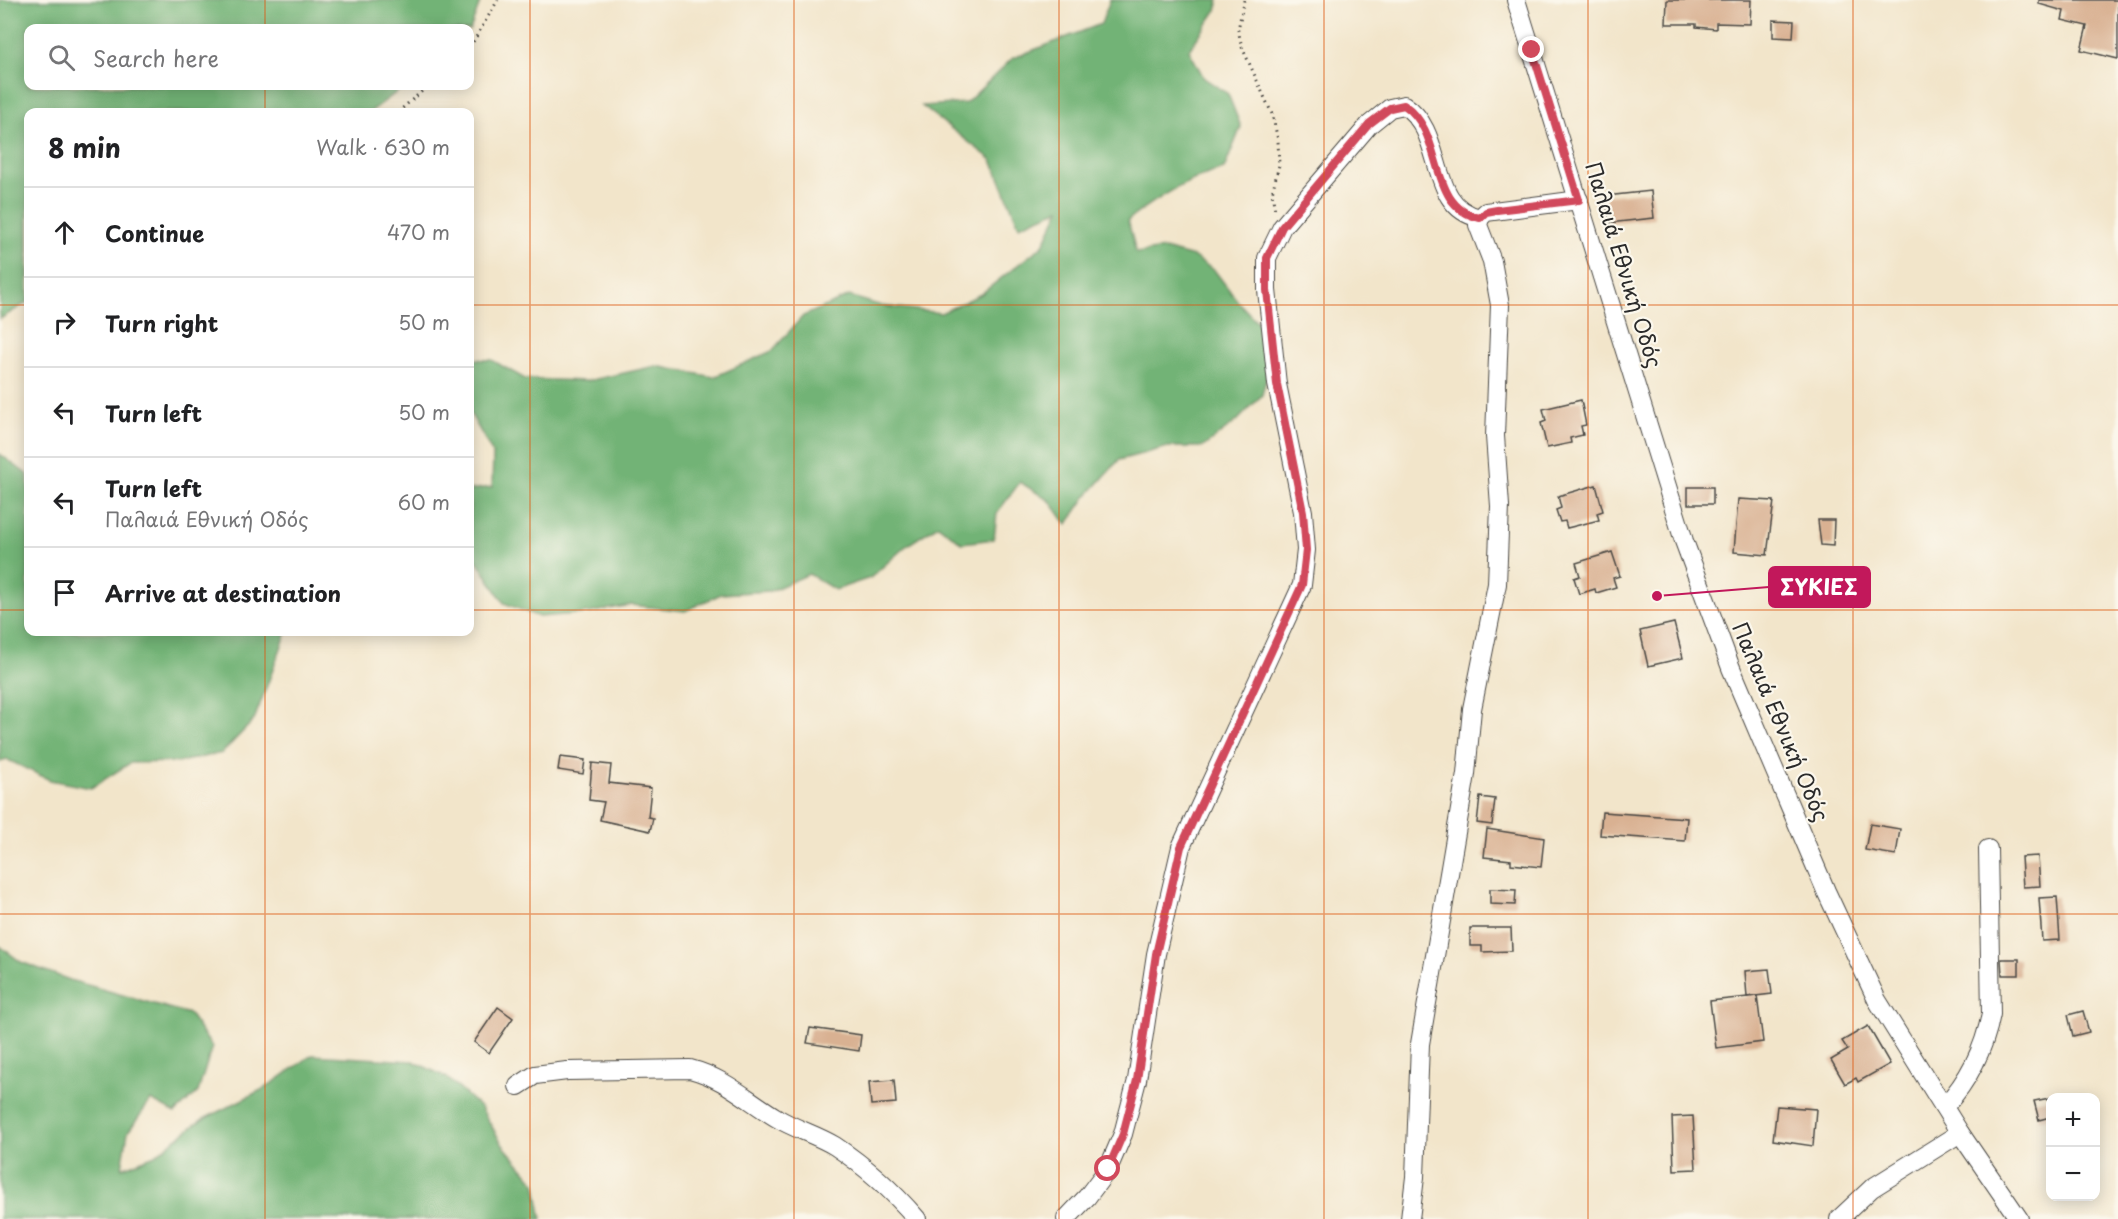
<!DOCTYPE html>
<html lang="en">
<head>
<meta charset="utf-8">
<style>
  :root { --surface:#fff; --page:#f6f6f6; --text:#202124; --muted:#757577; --line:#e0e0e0 }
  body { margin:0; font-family:"Playpen Sans",sans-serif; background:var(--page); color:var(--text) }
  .controls { position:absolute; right:18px; bottom:18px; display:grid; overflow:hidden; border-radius:12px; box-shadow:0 3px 15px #0003 }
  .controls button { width:54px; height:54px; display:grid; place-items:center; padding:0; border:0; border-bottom:2px solid var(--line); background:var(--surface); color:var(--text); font:30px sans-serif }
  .stop { position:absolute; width:18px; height:18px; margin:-14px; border:4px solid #d1495b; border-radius:50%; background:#fff }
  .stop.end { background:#d1495b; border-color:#fff; box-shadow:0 2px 6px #0008 }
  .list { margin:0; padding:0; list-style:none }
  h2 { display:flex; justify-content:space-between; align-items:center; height:78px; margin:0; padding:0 24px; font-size:26px }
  h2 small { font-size:20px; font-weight:400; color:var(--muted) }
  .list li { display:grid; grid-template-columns:39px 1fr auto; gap:18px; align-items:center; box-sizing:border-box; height:90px; padding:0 24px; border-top:2px solid var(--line) }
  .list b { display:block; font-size:22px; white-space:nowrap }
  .list p { margin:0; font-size:20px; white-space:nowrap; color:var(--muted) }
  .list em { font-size:20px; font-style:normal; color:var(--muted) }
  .icon { flex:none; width:33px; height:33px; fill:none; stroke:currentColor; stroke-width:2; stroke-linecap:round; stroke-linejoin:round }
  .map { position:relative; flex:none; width:2118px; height:1219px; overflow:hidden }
  .search { position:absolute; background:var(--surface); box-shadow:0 3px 15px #0003; left:24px; top:24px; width:450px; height:66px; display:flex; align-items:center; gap:15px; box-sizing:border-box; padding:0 21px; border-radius:12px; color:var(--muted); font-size:22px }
  .panel { position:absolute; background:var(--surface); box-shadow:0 3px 15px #0003; left:24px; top:108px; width:450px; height:528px; border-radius:12px }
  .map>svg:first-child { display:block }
  .forest { fill:#72b376; stroke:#4e6f50; stroke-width:1.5 }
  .building { fill:#d9b192 }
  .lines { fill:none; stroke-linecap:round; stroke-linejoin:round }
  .minor-casing { stroke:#494743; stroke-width:20 }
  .path { stroke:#494743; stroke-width:3; stroke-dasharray:1.5 4.5; stroke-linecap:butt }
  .minor { stroke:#fff; stroke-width:18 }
  .route { stroke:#d1495b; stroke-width:8 }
  .grid { fill:none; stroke:#df570e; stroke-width:1.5; stroke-opacity:0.55 }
  .labels { text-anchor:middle; stroke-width:4.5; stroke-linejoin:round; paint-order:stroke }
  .street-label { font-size:21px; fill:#2b2b2b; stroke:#fbf7ec }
  .leader { fill:none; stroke:#c2185b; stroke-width:2 }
  .callout-dot { fill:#c2185b; stroke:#fbf7ec; stroke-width:2 }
  .callout { fill:#c2185b; stroke:#c2185b; stroke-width:2 }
  .callout-label { font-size:22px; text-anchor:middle; font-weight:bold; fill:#fff }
</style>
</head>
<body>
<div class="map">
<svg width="2118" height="1219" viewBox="0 0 2118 1219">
  <rect width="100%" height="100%" fill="#fbf7ec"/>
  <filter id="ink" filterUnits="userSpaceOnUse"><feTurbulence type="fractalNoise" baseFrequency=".0167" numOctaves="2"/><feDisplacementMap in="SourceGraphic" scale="12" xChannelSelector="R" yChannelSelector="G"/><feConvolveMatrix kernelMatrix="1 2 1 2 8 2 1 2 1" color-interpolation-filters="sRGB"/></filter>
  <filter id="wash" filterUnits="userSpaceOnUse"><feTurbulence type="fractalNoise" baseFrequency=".008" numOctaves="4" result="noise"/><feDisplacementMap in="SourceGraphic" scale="24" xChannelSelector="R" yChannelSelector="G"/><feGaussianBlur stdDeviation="1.35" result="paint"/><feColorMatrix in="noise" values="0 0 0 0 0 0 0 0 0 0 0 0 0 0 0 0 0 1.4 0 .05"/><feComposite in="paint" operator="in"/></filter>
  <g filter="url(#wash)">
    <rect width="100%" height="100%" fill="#f2e5ca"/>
    <!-- forest -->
    <g class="forest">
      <path d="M0 0H481L470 30 28 28V86H405L370 112H28V302L0 319Z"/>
      <path d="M1110 0H1219L1216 11 1189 50 1204 78 1228 94 1241 127 1224 169C1187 179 1159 197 1128 220L1136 253 1164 249 1194 257 1215 271 1239 303 1267 332 1268 372 1262 395 1237 421 1203 447H1168L1119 460 1086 497 1067 525 1050 501 1020 482 997 513 994 539 962 543 938 525 906 546 870 578 835 590 809 574 770 591 721 594 685 611 631 605 589 613 539 617 504 603 470 550V490L492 487 493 454 470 413V359L492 360 525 379 587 381 656 366 714 377 772 351 803 316 849 296 882 306 941 313 981 294 1043 245 1060 209 1019 226 992 160 922 106 966 103 1013 58 1101 24Z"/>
      <path d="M0 454 28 475V632H287L254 720 222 753 179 762 130 763 91 788 50 780 6 759 0 762Z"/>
      <path d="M0 946 21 962 70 980 189 1014 212 1047 198 1092 175 1113 151 1100 128 1132 122 1168 155 1155 200 1121 267 1087 312 1055 413 1061 446 1077 481 1108 502 1144 535 1182 542 1219H0Z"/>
    </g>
    <g id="blocks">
      <!-- building -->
      <g class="building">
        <path d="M1667 0H1751L1750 24 1716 23V29L1696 27V24H1666Z"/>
        <path d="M2039 0H2118V59L2081 50 2087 26 2062 20 2064 11 2039 4Z"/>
        <path d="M1773 20 1794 21 1793 38 1773 37Z"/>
        <path d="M1651 191 1654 218 1609 223 1606 196Z"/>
        <path d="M1581 400 1586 425 1581 426 1583 435 1570 438 1571 443 1547 448 1541 423 1546 421 1543 409Z"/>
        <path d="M1596 485 1603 511 1597 513 1599 520 1567 528 1565 521 1560 522 1556 510 1561 508 1558 496Z"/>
        <rect x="1688" y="487" width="25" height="17"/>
        <path d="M1738 499 1774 501 1767 555 1734 552Z"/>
        <path d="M1818 520H1834L1833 546 1821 545Z"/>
        <path d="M1612 552 1620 576 1613 578 1616 587 1596 593 1595 589 1579 594 1574 578 1580 576 1576 563Z"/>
        <path d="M1674 623 1683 658 1648 666 1640 631Z"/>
        <path d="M560 757 585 760 583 774 558 770Z"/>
        <path d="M592 763 611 765 609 783 651 788 648 817 653 818 650 831 600 820 604 802 589 800Z"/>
        <path d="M1480 797 1495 799 1492 825 1477 823Z"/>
        <path d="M1602 812 1687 818 1685 841 1600 835Z"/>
        <path d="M1870 824 1900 829 1896 855 1865 850Z"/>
        <path d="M1487 829 1544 838 1541 867 1511 864V860L1484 857Z"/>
        <path d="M2038 856 2040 886 2023 887 2021 857Z"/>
        <path d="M1490 889 1516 890 1515 905 1490 904Z"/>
        <path d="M2057 897 2060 940 2042 941 2039 898Z"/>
        <path d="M1470 928H1511L1512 951 1482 952V946H1470Z"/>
        <path d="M2001 959H2019V975H2002Z"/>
        <path d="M1769 969 1772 994 1747 997 1745 971Z"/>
        <path d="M1757 996 1763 1042 1716 1048 1710 1001Z"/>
        <path d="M498 1007 513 1018 489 1053 474 1042Z"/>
        <path d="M2083 1011 2089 1032 2073 1036 2068 1015Z"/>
        <path d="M1868 1026 1890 1064 1858 1082 1856 1078 1845 1084 1831 1060 1848 1050 1842 1041Z"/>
        <path d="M810 1028 861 1035 859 1051 807 1043Z"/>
        <path d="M894 1080 896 1103 871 1105 869 1082Z"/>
        <path d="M2050 1098V1117L2039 1120 2034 1101Z"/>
        <path d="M1777 1106 1816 1109 1813 1146 1773 1140Z"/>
        <path d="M1693 1116 1696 1169 1674 1170 1672 1117Z"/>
      </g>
    </g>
  </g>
  <g filter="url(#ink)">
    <use href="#blocks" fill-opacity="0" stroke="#494743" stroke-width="1.5"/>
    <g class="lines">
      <defs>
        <g id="minor">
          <path d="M1516 0 1684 541 1731 668 1826 891 1877 1000 1960 1133 2019 1219"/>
          <path d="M518 1086 535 1075 567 1071 690 1069C725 1078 747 1100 777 1118 795 1129 817 1135 835 1146 865 1166 893 1191 917 1219"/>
          <path d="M1944 1107C1969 1080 1984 1050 1991 1014L1988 849"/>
          <path d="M1066 1219 1087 1197 1108 1169 1123 1134 1137 1080 1156 954 1181 847 1302 585 1306 550 1303 512 1277 384 1267 290V258L1282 227 1369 125 1390 108 1404 105C1447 133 1426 207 1480 218"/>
          <path d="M1410 1219 1415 1177 1420 1044 1466 774 1472 709 1497 584 1500 506 1495 436 1500 305 1492 261 1478 225 1480 218 1486 212 1579 200"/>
          <path d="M1839 1219 1872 1188 1960 1133"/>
        </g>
      </defs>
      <!-- minor casing -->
      <use href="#minor" class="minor-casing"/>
      <!-- path -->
      <g class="path">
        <path d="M1244 0 1238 30 1242 47 1272 114 1278 140 1279 165 1272 193 1275 211"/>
        <path d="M470 47 498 0"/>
        <path d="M398 112 428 86"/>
      </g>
      <!-- minor -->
      <use href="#minor" class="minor"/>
    </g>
  </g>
  <g class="lines" filter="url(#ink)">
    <!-- route -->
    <path class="route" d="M1108 1169 1123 1134 1137 1080 1156 954 1181 847 1302 585 1306 550 1303 512 1277 384 1267 290V258L1282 227 1369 124 1390 108 1404 105C1446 133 1426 207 1480 218L1486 212 1497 210 1579 200 1532 50"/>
  </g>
  <!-- grid -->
  <path class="grid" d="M265 0V28M530 0V1219M794 0V1219M1059 0V1219M1324 0V1219M1588 0V1219M1853 0V1219M265 86V112M0 305H28M470 305H2118M0 610H28M470 610H2118M265 632V1219M0 914H2118"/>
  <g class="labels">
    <!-- street labels -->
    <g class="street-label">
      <text transform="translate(1623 265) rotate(73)" y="7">Παλαιά Εθνική Οδός</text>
      <text transform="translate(1780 722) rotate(67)" y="7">Παλαιά Εθνική Οδός</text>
    </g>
  </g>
  <!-- callouts -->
  <path class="leader" d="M1657 596L1769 587"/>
  <circle class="callout-dot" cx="1657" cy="596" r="6"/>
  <rect class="callout" x="1769" y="567" width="101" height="40" rx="6"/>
  <g class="callout-label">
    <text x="1819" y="595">ΣΥΚΙΕΣ</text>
  </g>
</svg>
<div class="controls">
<button>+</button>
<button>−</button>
</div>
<div class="stop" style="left:1108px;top:1169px"></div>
<div class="stop end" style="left:1532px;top:50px"></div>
<div class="search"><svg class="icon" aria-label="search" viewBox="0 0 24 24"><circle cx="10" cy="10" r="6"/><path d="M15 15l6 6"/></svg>Search here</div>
<section class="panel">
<h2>8 min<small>Walk · 630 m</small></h2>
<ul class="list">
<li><svg class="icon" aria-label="ahead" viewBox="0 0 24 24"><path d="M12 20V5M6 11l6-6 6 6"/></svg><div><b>Continue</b></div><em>470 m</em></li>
<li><svg class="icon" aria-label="right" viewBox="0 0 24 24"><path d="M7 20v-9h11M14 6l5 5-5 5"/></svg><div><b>Turn right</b></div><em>50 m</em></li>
<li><svg class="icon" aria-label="left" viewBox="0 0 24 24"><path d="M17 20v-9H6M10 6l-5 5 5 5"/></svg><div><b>Turn left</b></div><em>50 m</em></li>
<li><svg class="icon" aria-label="left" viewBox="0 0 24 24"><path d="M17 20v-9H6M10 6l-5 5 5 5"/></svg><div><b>Turn left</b><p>Παλαιά Εθνική Οδός</p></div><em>60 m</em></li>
<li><svg class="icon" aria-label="arrive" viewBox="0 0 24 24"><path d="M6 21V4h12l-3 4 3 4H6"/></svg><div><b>Arrive at destination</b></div></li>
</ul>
</section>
</div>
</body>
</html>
